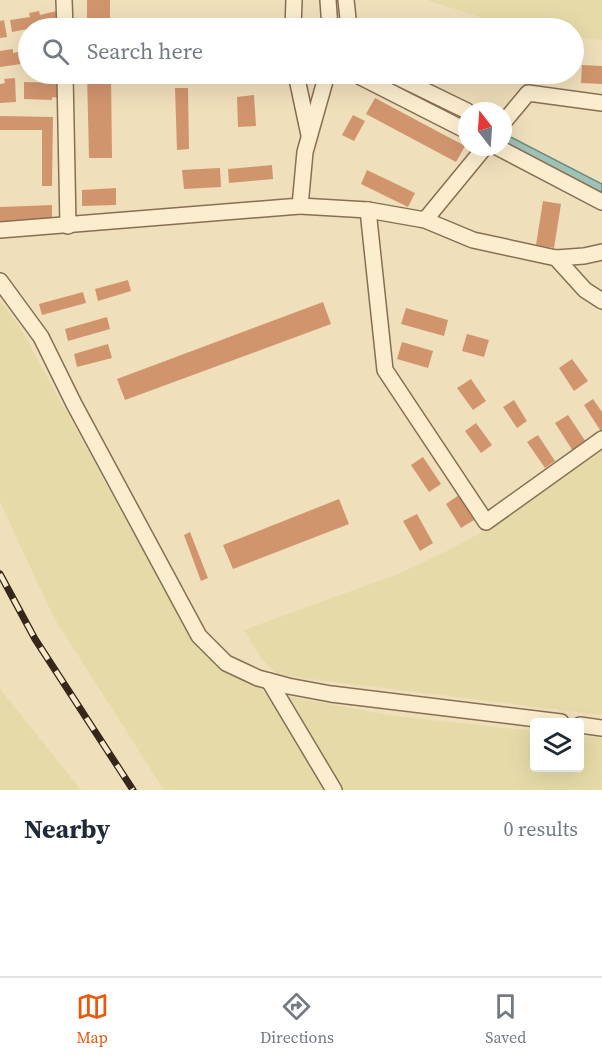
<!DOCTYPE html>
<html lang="en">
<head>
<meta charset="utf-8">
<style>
  :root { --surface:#fff; --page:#f6f6f7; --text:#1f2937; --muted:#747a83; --line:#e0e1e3; --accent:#ea580c }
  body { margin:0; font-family:"Source Serif 4",serif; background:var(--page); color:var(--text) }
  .controls { position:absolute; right:18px; bottom:18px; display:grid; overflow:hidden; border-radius:6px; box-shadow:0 6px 24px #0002 }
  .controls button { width:54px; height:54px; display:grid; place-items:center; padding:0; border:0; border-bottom:2px solid var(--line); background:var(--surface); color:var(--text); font:30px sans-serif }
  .compass { position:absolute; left:458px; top:102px; width:54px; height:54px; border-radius:50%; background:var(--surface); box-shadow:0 6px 24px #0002; rotate:343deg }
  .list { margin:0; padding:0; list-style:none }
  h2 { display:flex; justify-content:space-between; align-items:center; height:78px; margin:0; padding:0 24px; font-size:26px }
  h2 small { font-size:20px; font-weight:400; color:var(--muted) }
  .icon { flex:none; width:33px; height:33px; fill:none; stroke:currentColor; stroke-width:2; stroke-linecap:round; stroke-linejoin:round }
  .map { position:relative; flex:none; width:602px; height:790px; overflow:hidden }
  .search { position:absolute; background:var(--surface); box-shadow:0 6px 24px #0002; left:18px; right:18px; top:18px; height:66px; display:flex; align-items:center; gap:15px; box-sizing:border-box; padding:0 21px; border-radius:33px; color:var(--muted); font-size:22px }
  .sheet { height:186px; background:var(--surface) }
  nav { display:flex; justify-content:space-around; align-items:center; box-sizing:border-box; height:84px; border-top:2px solid var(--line); background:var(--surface); font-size:16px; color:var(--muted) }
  nav a { display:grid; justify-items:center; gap:3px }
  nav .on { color:var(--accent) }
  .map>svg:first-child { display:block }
  .farmland { fill:#e6dba8 }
  .water { fill:#a0c1b6; stroke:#678e84; stroke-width:1.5 }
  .building { fill:#d1956e }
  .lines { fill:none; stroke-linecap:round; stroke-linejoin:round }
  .street-casing { stroke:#886f54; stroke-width:18 }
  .street { stroke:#fbedce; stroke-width:15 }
  .rail-casing { stroke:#36271a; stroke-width:7 }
  .rail { stroke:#f7eacb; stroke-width:4.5; stroke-dasharray:14; stroke-linecap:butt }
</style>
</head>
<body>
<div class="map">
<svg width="602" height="790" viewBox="0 0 602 790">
  <rect width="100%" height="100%" fill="#f0dfbb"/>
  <!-- farmland -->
  <g class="farmland">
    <path d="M426 0H602V40L574 37V28H516Z"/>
    <path d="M0 300 18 324 187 631 202 650 219 665 259 687 278 707 326 790H164L54 618 0 502Z"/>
    <path d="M602 447V715L278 675 261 658 244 630 398 574 445 552 491 527Z"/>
    <path d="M0 689 81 790H0Z"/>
    <path d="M285 696 395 716 534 731V768H580V736L602 738V790H343Z"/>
  </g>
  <!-- water -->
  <path class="water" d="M503 133 602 184V193L503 142Z"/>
  <!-- building -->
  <g class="building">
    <rect x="87" y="0" width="23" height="28"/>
    <path d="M39 11 40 15 57 11 59 23 12 32 10 20 30 17 29 13Z"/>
    <path d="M4 20 7 37 0 38V21Z"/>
    <path d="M13 49V53L28 50V63L0 67V51Z"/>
    <path d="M582 65 602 66V84L581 83Z"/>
    <path d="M87 74H111L112 158H89Z"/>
    <path d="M15 78 16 102 0 103V84L5 83 4 79Z"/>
    <path d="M24 82 61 83V98L52 97V100L24 99Z"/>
    <path d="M175 88H188L189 149 177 150Z"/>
    <path d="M254 95 256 126 238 127 237 97Z"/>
    <path d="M375 98 465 146 456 162 366 114Z"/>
    <path d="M353 115 365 121 354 141 342 135Z"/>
    <path d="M0 116 53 117 52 186H42V130H0Z"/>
    <path d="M272 165 273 179 229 183 228 169Z"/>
    <path d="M220 168 221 187 184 189 182 170Z"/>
    <path d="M367 170 415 193 408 207 361 184Z"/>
    <path d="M116 188V205L82 206V190Z"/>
    <path d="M543 201 561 204 554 248 536 245Z"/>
    <path d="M52 205V220L0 222V207Z"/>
    <path d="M128 280 131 291 98 301 95 289Z"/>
    <path d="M83 292 86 303 42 315 39 304Z"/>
    <path d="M323 302 331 324 125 400 117 379Z"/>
    <path d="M406 308 448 320 444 336 401 324Z"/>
    <path d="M107 317 110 329 68 341 65 329Z"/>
    <path d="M467 334 489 340 484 357 462 351Z"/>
    <path d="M402 342 433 351 428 368 397 359Z"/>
    <path d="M108 344 112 358 77 367 74 354Z"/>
    <path d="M572 359 588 381 574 391 559 368Z"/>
    <path d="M471 379 486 401 473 410 457 388Z"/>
    <path d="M593 399 602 412V433L584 405Z"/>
    <path d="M514 400 527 421 517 428 503 407Z"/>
    <path d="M568 415 586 442 573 451 555 423Z"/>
    <path d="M476 423 492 445 481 453 465 431Z"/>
    <path d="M538 435 555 461 545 468 527 442Z"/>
    <path d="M423 457 441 484 429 492 411 465Z"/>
    <path d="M459 495 474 520 461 528 446 504Z"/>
    <path d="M339 499 349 524 233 569 223 545Z"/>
    <path d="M417 514 433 543 420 551 403 521Z"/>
    <path d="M190 532 208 578 201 581 184 535Z"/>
  </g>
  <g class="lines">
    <defs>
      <g id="street">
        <path d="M64 0 65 28"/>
        <path d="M328 0 330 28"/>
        <path d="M346 0 349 28"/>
        <path d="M293 28 294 0"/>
        <path d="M65 74 68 226"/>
        <path d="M296 74 309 135"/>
        <path d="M355 74 467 131"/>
        <path d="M391 74 467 111"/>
        <path d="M503 123 528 93 602 103"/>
        <path d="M497 147 602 202"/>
        <path d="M300 206 368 210 425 220 473 240 556 258 585 290 602 301"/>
        <path d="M368 210 385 370 486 522 602 439"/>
        <path d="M425 220 485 147"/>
        <path d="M0 230 300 206 305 152 327 74"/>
        <path d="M556 258 584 256 602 252"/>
        <path d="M0 281 41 337 74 404 199 636 226 663 258 678 288 686 331 694 561 722"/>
        <path d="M269 681 334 790"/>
        <path d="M580 725 602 728"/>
      </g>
    </defs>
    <!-- street casing -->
    <use href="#street" class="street-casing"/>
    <!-- street -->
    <use href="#street" class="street"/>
    <defs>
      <path id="rail" d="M0 574 35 639 133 790"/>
    </defs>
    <!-- rail casing -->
    <use href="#rail" class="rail-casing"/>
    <!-- rail -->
    <use href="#rail" class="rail"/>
  </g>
</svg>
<div class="controls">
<button><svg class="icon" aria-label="layers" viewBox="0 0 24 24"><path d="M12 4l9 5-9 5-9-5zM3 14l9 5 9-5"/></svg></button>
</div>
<svg class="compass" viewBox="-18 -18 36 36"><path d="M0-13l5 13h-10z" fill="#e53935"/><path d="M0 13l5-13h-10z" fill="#747a83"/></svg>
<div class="search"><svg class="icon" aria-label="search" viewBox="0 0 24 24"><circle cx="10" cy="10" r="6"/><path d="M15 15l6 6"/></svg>Search here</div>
</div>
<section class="sheet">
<h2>Nearby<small>0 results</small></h2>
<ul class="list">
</ul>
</section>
<nav>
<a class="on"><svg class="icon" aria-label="map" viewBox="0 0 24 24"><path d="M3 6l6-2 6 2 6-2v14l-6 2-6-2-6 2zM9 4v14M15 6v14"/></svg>Map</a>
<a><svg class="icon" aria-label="directions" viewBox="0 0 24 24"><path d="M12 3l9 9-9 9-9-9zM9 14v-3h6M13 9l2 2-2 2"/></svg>Directions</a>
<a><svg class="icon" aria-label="saved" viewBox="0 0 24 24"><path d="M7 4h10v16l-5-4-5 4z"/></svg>Saved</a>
</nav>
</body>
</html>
